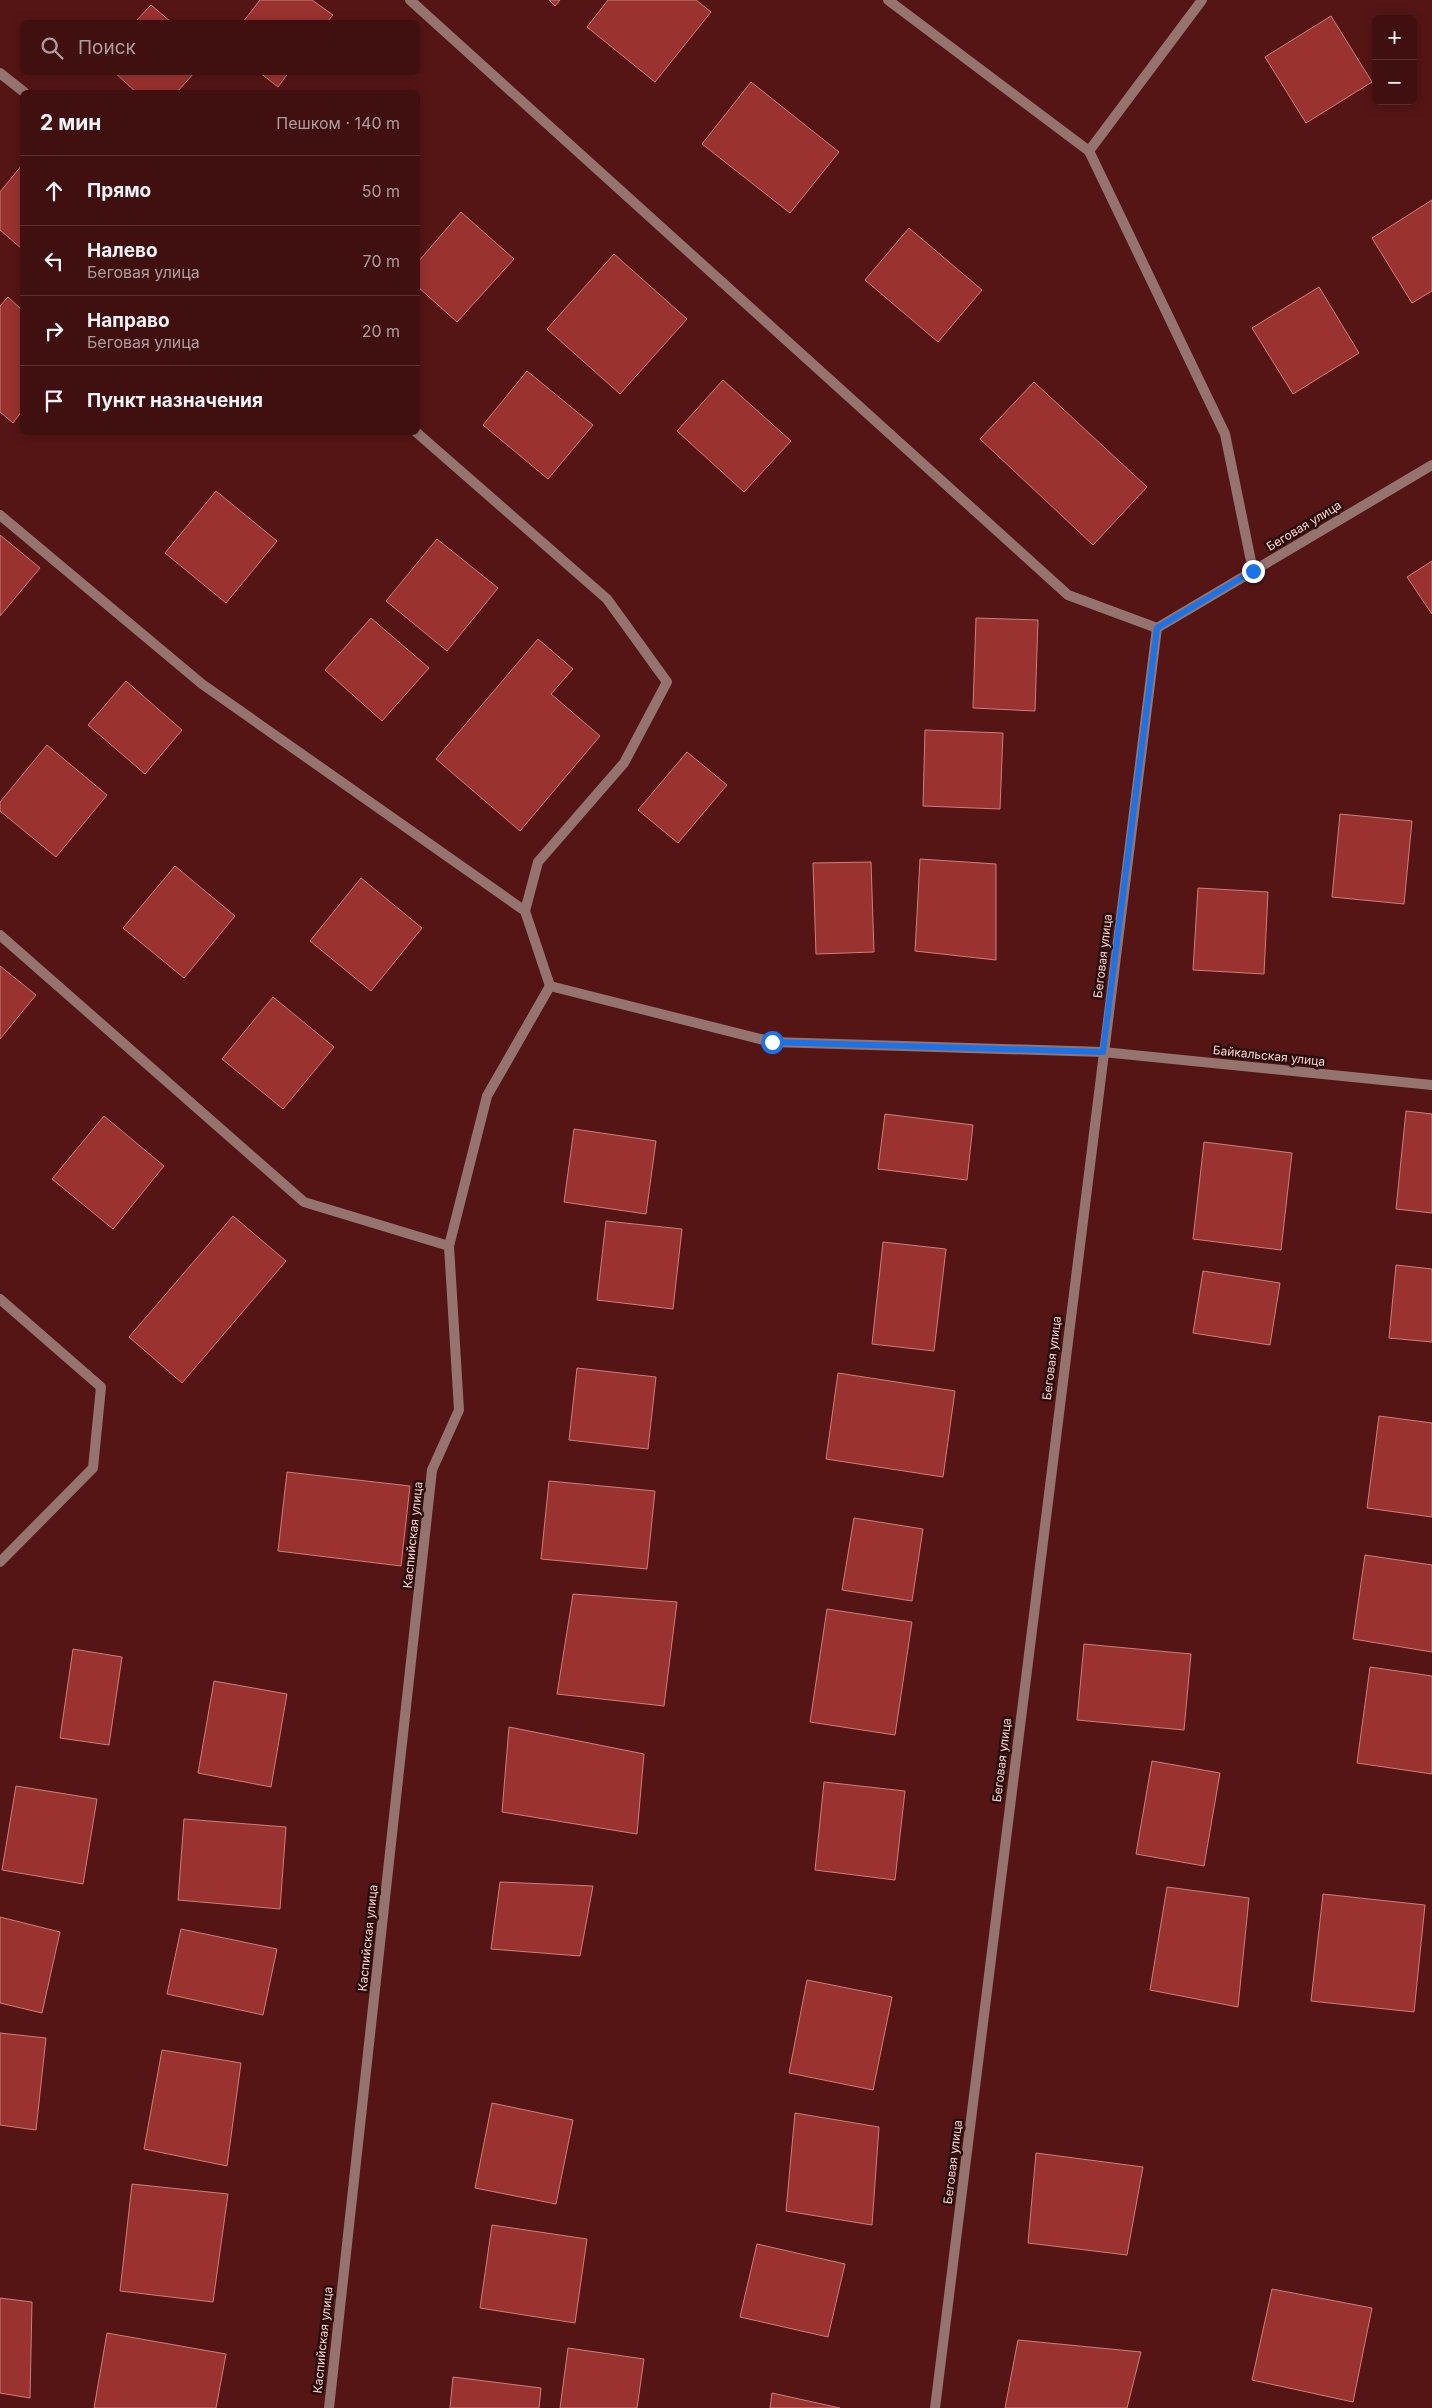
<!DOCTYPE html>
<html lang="ru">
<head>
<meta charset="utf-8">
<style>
  :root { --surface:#401010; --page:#471919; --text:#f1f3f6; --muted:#ae9d9f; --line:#593030 }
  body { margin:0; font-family:Inter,sans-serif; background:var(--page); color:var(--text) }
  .controls { position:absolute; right:15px; top:15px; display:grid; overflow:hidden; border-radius:8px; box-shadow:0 2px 12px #0003 }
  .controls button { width:45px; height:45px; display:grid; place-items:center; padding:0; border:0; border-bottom:1px solid var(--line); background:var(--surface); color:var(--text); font:25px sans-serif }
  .stop { position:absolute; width:15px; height:15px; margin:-11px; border:4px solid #1a73e8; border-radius:50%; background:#fff }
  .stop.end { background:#1a73e8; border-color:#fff; box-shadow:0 1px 5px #0008 }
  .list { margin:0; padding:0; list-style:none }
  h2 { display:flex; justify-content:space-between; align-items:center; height:65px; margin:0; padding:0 20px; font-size:21px }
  h2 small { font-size:16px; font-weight:400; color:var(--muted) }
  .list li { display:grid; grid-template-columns:32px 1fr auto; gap:15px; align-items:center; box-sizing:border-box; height:70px; padding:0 20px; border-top:1px solid var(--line) }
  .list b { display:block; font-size:19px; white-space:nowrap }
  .list p { margin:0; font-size:16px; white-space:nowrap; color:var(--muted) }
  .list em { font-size:16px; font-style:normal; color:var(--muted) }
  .icon { flex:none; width:28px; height:28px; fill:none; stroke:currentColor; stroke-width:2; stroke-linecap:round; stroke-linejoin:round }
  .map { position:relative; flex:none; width:1432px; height:2408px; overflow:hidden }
  .search { position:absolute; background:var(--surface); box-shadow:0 2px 12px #0003; left:20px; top:20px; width:400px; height:55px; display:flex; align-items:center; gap:12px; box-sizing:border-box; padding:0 18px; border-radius:8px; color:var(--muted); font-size:19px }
  .panel { position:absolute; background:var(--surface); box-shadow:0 2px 12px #0003; left:20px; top:90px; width:400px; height:345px; border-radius:8px }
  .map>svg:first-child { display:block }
  .building { fill:#9a3230; stroke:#cc807a }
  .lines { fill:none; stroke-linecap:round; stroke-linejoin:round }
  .service { stroke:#957470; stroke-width:10 }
  .minor { stroke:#957470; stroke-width:10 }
  .route { stroke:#1a73e8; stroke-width:6 }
  .labels { text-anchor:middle; stroke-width:5; stroke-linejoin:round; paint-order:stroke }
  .street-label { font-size:12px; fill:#fcd2ce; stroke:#290d0c }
</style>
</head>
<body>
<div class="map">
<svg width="1432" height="2408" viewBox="0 0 1432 2408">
  <rect width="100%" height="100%" fill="#551515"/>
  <!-- building -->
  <g class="building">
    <path d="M260 0H312L333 15 327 22H243Z"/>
    <path d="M549 0H560L555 6Z"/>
    <path d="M608 0H696L711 12 655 82 587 27Z"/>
    <path d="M151 5 171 22H135Z"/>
    <path d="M1331 16 1372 82 1306 123 1265 57Z"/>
    <path d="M114 72H195L177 92H136Z"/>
    <path d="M259 72H289L278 87Z"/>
    <path d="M751 82 839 152 790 213 702 144Z"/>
    <path d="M22 165V249L0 230V192Z"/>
    <path d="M1432 200V291L1412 303 1372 238Z"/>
    <path d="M461 212 514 259 457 322 418 287V262Z"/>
    <path d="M909 228 982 290 938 342 865 280Z"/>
    <path d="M614 254 687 319 620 394 547 329Z"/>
    <path d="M1319 287 1359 353 1293 394 1252 328Z"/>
    <path d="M8 297 22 310V411L13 423 0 412V306Z"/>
    <path d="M527 371 593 425 548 479 483 425Z"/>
    <path d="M723 380 791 441 744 492 677 431Z"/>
    <path d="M1034 382 1147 487 1093 545 980 439Z"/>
    <path d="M216 491 277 541 226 603 165 553Z"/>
    <path d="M0 535 40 568 0 616Z"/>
    <path d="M437 539 498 588 447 651 386 601Z"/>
    <path d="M1432 561V614L1407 577Z"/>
    <path d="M371 618 429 668 382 721 325 670Z"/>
    <path d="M976 618 1038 620 1035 711 973 708Z"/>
    <path d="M538 639 573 669 551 694 600 736 520 831 436 759Z"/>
    <path d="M126 681 182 730 145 774 88 725Z"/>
    <path d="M925 730 1003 733 1000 809 923 806Z"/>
    <path d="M47 745 107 795 56 857 0 811V802Z"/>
    <path d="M687 752 727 785 678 843 638 810Z"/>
    <path d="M1340 814 1412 821 1404 904 1332 897Z"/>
    <path d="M920 859 996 864V960L915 951Z"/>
    <path d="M871 862 874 952 816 954 813 863Z"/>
    <path d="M175 866 235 916 184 978 123 928Z"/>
    <path d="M361 878 422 928 371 991 310 941Z"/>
    <path d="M1198 888 1268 892 1264 974 1193 970Z"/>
    <path d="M0 966 36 995 0 1039Z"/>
    <path d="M273 997 334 1047 283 1109 222 1059Z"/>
    <path d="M1406 1111 1432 1114V1213L1396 1209Z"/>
    <path d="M885 1114 973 1125 967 1180 878 1169Z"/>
    <path d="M104 1116 164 1166 113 1229 52 1179Z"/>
    <path d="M574 1129 656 1141 646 1214 564 1202Z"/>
    <path d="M1204 1142 1292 1153 1281 1250 1193 1239Z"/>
    <path d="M233 1216 286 1261 182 1383 129 1337Z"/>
    <path d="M606 1221 682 1229 673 1309 597 1300Z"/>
    <path d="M883 1242 946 1249 934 1351 872 1344Z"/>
    <path d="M1396 1265 1432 1269V1342L1389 1338Z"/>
    <path d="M1203 1271 1280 1283 1270 1345 1193 1333Z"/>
    <path d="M577 1368 656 1377 648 1449 569 1440Z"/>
    <path d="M838 1373 955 1391 943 1477 826 1459Z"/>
    <path d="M1379 1416 1432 1423V1517L1367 1508Z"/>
    <path d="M287 1472 410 1486 401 1566 278 1551Z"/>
    <path d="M549 1481 655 1491 647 1569 541 1559Z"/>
    <path d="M854 1518 923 1529 912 1601 842 1590Z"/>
    <path d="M1365 1555 1432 1565V1652L1353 1639Z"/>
    <path d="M573 1594 677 1602 664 1706 557 1694Z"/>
    <path d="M827 1609 912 1622 895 1735 810 1722Z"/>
    <path d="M1084 1644 1191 1654 1184 1730 1077 1720Z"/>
    <path d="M73 1649 122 1657 109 1745 60 1738Z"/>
    <path d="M1370 1667 1432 1676V1774L1357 1763Z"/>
    <path d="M214 1681 287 1694 271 1787 198 1773Z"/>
    <path d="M509 1727 644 1754 637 1834 502 1812Z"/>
    <path d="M1152 1761 1220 1773 1204 1866 1136 1854Z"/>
    <path d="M824 1782 905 1791 895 1880 815 1870Z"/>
    <path d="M16 1786 97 1799 83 1884 2 1870Z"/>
    <path d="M184 1819 286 1827 280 1909 178 1900Z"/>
    <path d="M500 1882 593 1886 580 1956 491 1949Z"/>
    <path d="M1167 1887 1249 1898 1238 2007 1150 1990Z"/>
    <path d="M1323 1894 1425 1905 1414 2012 1311 2001Z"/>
    <path d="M0 1917 60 1932 42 2013 0 2003Z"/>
    <path d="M181 1929 277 1949 263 2015 167 1994Z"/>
    <path d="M807 1980 892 1997 873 2090 789 2073Z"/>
    <path d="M0 2033 46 2038 36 2130 0 2125Z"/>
    <path d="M162 2050 241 2063 227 2166 144 2149Z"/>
    <path d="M492 2103 573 2120 556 2204 475 2188Z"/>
    <path d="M795 2113 879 2127 872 2225 786 2211Z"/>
    <path d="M1036 2153 1143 2167 1127 2255 1028 2243Z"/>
    <path d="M132 2184 228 2194 213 2302 120 2291Z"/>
    <path d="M492 2225 587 2239 575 2323 480 2308Z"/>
    <path d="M757 2244 845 2264 828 2337 740 2317Z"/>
    <path d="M1272 2289 1372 2308 1353 2402 1252 2380Z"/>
    <path d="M0 2298 32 2302 30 2398 0 2393Z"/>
    <path d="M107 2333 226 2354 216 2408H94Z"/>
    <path d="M1018 2340 1141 2352 1127 2408H1005Z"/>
    <path d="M568 2348 644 2359 637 2408H560Z"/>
    <path d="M453 2377 541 2388 539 2408H450Z"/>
    <path d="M772 2393 840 2408H770Z"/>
  </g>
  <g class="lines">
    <!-- service -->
    <g class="service">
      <path d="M410 0 1068 595 1157 628"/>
      <path d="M888 0 1089 151 1225 434 1253 571"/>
      <path d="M0 73 24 92"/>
      <path d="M1089 151 1202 0"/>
      <path d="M416 432 607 599 667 682 624 763 538 862 525 911"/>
      <path d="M0 515 202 684 525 911 550 986"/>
      <path d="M0 935 304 1202 449 1246"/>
      <path d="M0 1299 101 1387 93 1468 0 1562"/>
      <path d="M432 1470 459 1410 449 1246 487 1096 550 986 772 1042 1103 1052"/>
      <path d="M935 2408 1157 628 1432 465"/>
    </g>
    <!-- minor -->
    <g class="minor">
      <path d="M1103 1052 1432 1085"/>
      <path d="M329 2408 432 1470"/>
    </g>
  </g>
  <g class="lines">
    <!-- route -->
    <path class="route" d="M772 1042 1103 1052 1157 628 1253 571"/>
  </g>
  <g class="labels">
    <!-- street labels -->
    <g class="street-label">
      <text transform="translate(1304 526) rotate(-31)" y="4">Беговая улица</text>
      <text transform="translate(1103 956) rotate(-83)" y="4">Беговая улица</text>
      <text transform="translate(1269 1056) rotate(6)" y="4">Байкальская улица</text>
      <text transform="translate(1052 1358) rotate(-83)" y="4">Беговая улица</text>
      <text transform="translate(413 1535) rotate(-84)" y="4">Каспийская улица</text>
      <text transform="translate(1002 1760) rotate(-83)" y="4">Беговая улица</text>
      <text transform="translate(368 1938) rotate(-84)" y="4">Каспийская улица</text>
      <text transform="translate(953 2162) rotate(-83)" y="4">Беговая улица</text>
      <text transform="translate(323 2340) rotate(-84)" y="4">Каспийская улица</text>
    </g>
  </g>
</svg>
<div class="controls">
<button>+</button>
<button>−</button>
</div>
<div class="stop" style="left:772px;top:1042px"></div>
<div class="stop end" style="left:1253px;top:571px"></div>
<div class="search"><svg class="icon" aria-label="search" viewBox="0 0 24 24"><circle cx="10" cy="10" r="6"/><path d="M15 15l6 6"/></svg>Поиск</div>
<section class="panel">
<h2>2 мин<small>Пешком · 140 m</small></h2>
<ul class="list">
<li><svg class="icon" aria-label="ahead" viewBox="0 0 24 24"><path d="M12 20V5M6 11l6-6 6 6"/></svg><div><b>Прямо</b></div><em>50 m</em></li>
<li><svg class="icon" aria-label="left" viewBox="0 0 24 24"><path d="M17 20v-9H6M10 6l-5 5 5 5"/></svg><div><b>Налево</b><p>Беговая улица</p></div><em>70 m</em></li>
<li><svg class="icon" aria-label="right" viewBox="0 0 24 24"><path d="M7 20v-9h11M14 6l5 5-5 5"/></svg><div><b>Направо</b><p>Беговая улица</p></div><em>20 m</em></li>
<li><svg class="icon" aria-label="arrive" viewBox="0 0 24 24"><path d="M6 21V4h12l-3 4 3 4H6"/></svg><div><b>Пункт назначения</b></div></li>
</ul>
</section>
</div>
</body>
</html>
